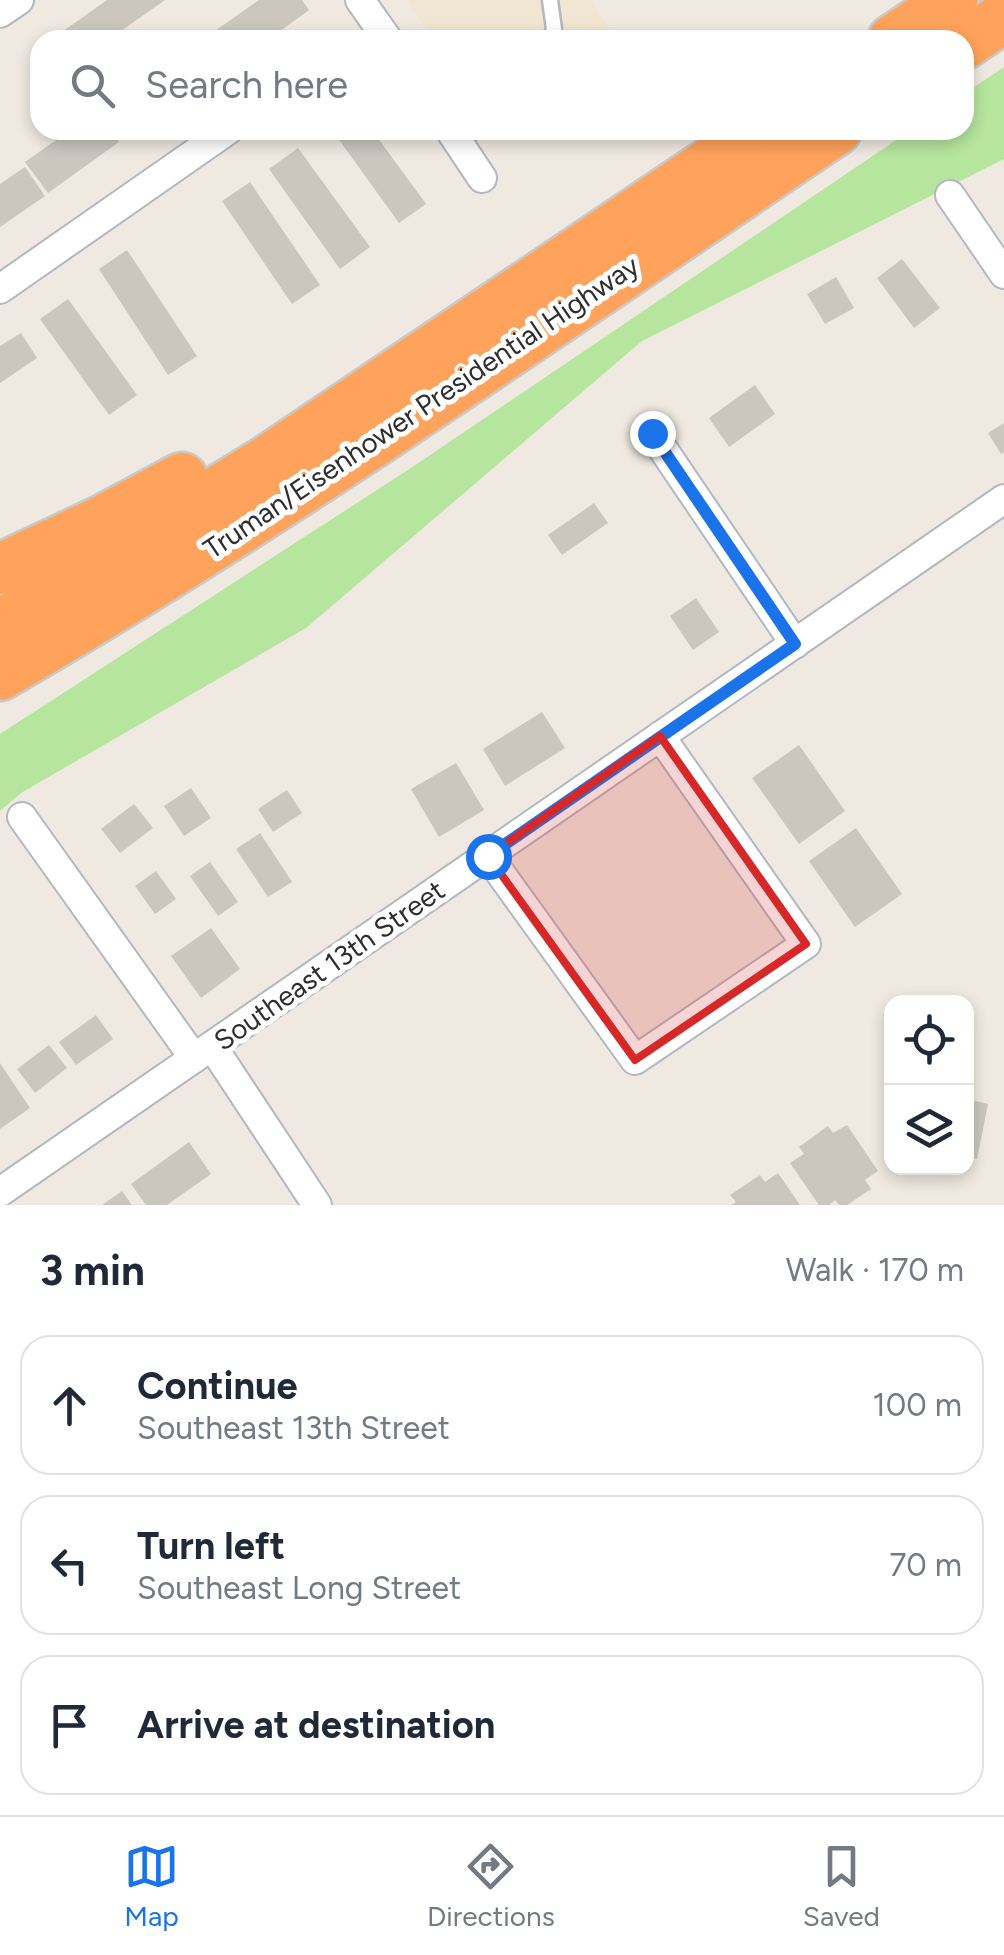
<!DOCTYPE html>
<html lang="en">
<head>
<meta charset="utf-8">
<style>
  :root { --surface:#fff; --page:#f2f2f3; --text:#1f2937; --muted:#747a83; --line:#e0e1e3; --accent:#1a73e8 }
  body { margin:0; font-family:Figtree,sans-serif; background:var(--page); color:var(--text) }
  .controls { position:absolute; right:30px; bottom:30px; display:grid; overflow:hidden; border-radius:20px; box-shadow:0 5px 15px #0003 }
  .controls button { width:90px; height:90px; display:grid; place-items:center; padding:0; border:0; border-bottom:2px solid var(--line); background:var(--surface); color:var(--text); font:50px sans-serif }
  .stop { position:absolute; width:30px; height:30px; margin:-22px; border:8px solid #1a73e8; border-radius:50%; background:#fff }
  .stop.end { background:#1a73e8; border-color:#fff; box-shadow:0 2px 10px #0008 }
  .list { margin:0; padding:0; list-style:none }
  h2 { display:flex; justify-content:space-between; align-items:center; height:130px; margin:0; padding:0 40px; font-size:42px }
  h2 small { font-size:32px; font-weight:400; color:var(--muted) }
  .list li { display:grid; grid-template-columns:65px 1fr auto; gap:30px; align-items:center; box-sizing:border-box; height:140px; margin:0 20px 20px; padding:0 20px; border:2px solid var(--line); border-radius:30px }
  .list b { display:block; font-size:38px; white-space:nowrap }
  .list p { margin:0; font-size:32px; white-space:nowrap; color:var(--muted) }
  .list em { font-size:32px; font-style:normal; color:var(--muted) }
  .icon { flex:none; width:55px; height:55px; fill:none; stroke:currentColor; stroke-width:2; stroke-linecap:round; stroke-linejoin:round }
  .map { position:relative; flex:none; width:1004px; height:1205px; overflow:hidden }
  .search { position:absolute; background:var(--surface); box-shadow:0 5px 15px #0003; left:30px; right:30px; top:30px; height:110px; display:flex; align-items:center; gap:25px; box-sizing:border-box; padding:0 35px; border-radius:30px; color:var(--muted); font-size:38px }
  .sheet { height:610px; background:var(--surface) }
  nav { display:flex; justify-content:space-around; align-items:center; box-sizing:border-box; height:140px; border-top:2px solid var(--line); background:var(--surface); font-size:28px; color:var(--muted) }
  nav a { display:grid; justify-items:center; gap:5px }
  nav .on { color:var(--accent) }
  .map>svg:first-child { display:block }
  .education { fill:#f0e6d1 }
  .green { fill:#b6e59e }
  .building { fill:#cbc7bf }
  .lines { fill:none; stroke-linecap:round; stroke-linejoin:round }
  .lane-casing { stroke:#b4b7c1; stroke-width:19 }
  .street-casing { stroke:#b4b7c1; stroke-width:32 }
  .highway-casing { stroke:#c9c9c9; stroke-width:55 }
  .lane { stroke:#fff; stroke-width:14 }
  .street { stroke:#fff; stroke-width:28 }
  .highway { stroke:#ffa35c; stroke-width:50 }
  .route { stroke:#1a73e8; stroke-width:12 }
  .marked { fill:#d62828; fill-opacity:0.2; stroke:#d62828; stroke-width:8; stroke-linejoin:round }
  .labels { text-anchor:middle; stroke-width:10; stroke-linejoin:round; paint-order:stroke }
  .street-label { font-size:28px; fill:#2e2e2e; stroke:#fff }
</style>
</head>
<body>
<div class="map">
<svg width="1004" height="1205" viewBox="0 0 1004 1205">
  <rect width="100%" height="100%" fill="#efe9e1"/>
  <!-- education -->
  <path class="education" d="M406 0H590L617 40H434Z"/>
  <!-- green -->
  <path class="green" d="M1004 67V159L642 341 306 628 21 793 0 811V734L414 466 911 130H964V94Z"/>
  <!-- building -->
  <g class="building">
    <path d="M107 0H165L108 40H57L55 37Z"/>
    <path d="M259 0H302L309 10 268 40H222L215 31Z"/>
    <path d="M70 130H111L119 142 48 193 25 162Z"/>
    <path d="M332 130H372L426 204 399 223Z"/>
    <path d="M298 148 370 247 340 269 269 169Z"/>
    <path d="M25 167 45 196 0 227V184Z"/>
    <path d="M250 182 320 285 292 304 222 201Z"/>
    <path d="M127 250 197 356 168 375 99 269Z"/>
    <path d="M902 259 940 308 914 328 877 278Z"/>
    <path d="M836 277 854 308 825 324 807 294Z"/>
    <path d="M68 299 137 395 109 415 40 319Z"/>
    <path d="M21 333 37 358 0 383V346Z"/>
    <path d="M755 385 775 414 729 447 709 418Z"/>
    <path d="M1004 423V452L1001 454 988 433Z"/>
    <path d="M594 503 608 523 562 555 548 535Z"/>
    <path d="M696 598 719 632 693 650 670 616Z"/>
    <path d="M542 712 565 748 505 786 483 749Z"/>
    <path d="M799 745 845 811 799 844 752 778Z"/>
    <path d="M456 763 484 810 439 837 411 789Z"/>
    <path d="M191 788 211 818 184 836 164 806Z"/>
    <path d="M287 790 302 813 273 832 258 809Z"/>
    <path d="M134 804 153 828 120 853 101 829Z"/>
    <path d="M856 828 902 894 855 927 809 861Z"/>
    <path d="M260 833 292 882 268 897 236 849Z"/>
    <path d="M210 862 238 902 218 916 190 876Z"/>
    <path d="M156 871 176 899 155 914 135 886Z"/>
    <path d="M211 928 240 969 201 998 171 956Z"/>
    <path d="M96 1015 113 1039 76 1065 59 1042Z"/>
    <path d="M49 1045 67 1068 35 1093 17 1069Z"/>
    <path d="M0 1063 30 1108 0 1129Z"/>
    <path d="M966 1090 974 1092 972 1100 988 1104 977 1159 966 1157Z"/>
    <path d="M847 1125 878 1171 865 1180 871 1189 847 1205H839L835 1200 829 1205H819L790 1163 804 1154 799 1147 828 1126 833 1133Z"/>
    <path d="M189 1142 211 1174 167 1205H146L131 1184Z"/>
    <path d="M778 1173 800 1205H731L736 1202 730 1195 760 1175 765 1182Z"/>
    <path d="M122 1191 132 1205H102Z"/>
  </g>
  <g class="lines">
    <defs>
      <g id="lane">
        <path d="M550 40 554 29 550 0"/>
        <path d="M458 142 476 130"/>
      </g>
      <g id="street">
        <path d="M360 0 388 40"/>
        <path d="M0 13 19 0"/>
        <path d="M450 130 482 178"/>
        <path d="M950 195 1004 274"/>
        <path d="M0 289 228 130"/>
        <path d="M652 433 795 644"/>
        <path d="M22 817 194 1058"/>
        <path d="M488 856 635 1060 806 944 660 736"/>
        <path d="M212 1046 317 1205"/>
        <path d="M0 1192 1004 499"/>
      </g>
      <g id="highway">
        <path d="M893 40 952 0"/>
        <path d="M964 44 1004 17"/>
        <path d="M0 569 102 521 182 478"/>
        <path d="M0 625 267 461 759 130"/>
        <path d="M0 675C288 508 560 316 836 130"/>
      </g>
    </defs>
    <!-- lane casing -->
    <use href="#lane" class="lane-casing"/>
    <!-- street casing -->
    <use href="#street" class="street-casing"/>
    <!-- highway casing -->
    <use href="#highway" class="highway-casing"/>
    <!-- lane -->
    <use href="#lane" class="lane"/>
    <!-- street -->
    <use href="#street" class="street"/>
    <!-- highway -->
    <use href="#highway" class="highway"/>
  </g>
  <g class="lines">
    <!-- route -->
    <path class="route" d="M488 856 795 644 652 433"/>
  </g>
  <!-- marked area -->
  <path class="marked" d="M660 736 806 944 635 1060 488 856Z"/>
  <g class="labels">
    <!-- street labels -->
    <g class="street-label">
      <text transform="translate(421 407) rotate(-34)" y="10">Truman/Eisenhower Presidential Highway</text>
      <text transform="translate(329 965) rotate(-35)" y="10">Southeast 13th Street</text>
    </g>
  </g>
</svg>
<div class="controls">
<button><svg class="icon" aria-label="locate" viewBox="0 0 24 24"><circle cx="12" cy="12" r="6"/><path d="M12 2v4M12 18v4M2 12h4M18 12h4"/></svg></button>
<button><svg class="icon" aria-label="layers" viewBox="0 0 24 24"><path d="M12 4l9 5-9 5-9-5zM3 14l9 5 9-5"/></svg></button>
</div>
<div class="stop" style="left:488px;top:856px"></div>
<div class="stop end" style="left:652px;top:433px"></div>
<div class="search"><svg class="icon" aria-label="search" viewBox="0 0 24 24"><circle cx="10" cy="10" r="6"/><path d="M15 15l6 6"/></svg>Search here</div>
</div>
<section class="sheet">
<h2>3 min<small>Walk · 170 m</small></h2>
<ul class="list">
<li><svg class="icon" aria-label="ahead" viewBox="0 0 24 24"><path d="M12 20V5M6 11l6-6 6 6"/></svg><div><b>Continue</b><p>Southeast 13th Street</p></div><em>100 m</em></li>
<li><svg class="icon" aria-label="left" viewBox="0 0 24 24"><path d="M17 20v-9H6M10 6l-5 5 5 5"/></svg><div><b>Turn left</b><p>Southeast Long Street</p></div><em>70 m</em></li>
<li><svg class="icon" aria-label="arrive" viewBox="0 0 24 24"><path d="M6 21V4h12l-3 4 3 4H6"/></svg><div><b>Arrive at destination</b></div></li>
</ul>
</section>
<nav>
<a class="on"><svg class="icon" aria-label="map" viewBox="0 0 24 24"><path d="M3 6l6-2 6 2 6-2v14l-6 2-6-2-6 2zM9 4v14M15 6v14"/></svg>Map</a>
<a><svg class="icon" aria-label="directions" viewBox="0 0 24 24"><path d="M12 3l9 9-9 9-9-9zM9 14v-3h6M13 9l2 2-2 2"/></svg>Directions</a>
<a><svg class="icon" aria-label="saved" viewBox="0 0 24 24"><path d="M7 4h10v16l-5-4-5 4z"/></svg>Saved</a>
</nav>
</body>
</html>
